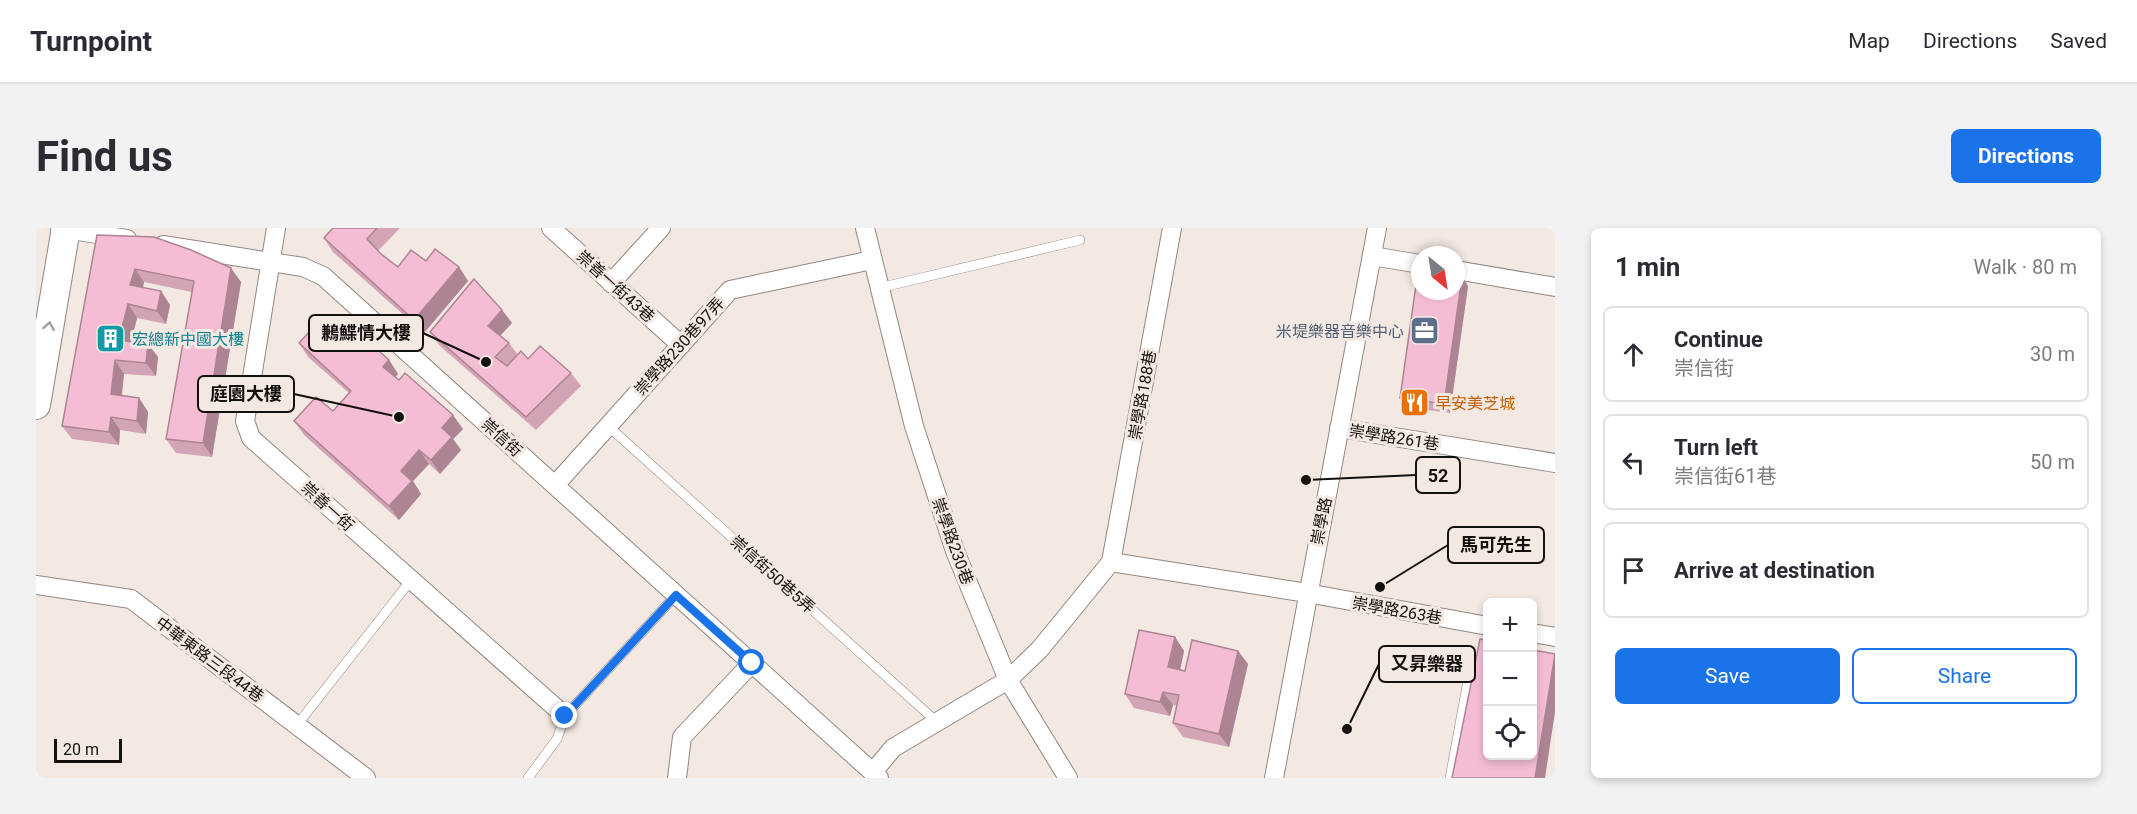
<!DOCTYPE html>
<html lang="en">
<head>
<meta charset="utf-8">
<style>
  :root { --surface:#fff; --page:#f2f2f3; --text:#2b2b33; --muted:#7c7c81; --line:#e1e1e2; --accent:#1a73e8 }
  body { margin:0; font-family:Roboto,"Noto Sans TC",sans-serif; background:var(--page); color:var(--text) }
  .controls { position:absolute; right:18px; bottom:18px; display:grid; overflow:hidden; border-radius:9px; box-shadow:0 3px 9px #0003 }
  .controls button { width:54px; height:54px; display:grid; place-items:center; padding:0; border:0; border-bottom:2px solid var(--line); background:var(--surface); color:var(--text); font:30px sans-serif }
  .compass { position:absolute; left:1375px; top:18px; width:54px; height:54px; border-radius:50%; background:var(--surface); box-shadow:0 3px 9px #0003; rotate:150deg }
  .scale { position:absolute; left:18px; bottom:15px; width:68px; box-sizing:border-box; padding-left:6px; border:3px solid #13100e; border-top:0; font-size:16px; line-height:21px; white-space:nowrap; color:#13100e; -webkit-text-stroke:4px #f3e8e2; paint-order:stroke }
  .stop { position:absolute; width:18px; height:18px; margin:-14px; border:4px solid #1a73e8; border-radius:50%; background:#fff }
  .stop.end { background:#1a73e8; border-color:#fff; box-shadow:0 2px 6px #0008 }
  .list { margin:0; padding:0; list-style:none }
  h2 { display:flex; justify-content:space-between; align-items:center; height:78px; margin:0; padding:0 24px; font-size:26px }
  h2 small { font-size:20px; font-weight:400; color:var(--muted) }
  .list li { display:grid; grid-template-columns:39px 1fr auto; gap:18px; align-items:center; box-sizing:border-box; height:96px; margin:0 12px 12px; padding:0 12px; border:2px solid var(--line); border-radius:9px }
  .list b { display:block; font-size:22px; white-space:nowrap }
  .list p { margin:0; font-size:20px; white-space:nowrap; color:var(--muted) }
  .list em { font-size:20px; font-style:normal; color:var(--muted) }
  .actions { display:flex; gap:12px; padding:18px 24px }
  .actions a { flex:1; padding:14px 0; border:2px solid var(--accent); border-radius:9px; text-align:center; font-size:21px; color:var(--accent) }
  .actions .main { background:var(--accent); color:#fff }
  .icon { flex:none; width:33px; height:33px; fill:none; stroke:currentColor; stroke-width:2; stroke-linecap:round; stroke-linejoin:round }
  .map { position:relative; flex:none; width:1519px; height:550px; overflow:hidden; border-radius:9px }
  header { display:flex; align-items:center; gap:36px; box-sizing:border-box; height:84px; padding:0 30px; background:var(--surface); border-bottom:2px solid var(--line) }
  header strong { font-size:28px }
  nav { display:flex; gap:33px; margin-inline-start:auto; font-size:21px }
  .intro { display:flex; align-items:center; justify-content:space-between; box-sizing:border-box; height:144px; padding:0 36px }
  h1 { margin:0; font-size:42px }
  .button { padding:15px 27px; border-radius:9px; background:var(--accent); color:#fff; font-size:21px; font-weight:700 }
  main { display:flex; gap:36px; padding:0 36px }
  aside { flex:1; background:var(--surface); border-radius:9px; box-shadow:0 3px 9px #0003 }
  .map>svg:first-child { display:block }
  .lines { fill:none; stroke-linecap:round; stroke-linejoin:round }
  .lane-casing { stroke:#918781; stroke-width:10 }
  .street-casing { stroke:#918781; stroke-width:20 }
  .primary-casing { stroke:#918781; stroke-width:30 }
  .lane { stroke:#fff; stroke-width:9 }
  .street { stroke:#fff; stroke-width:18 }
  .primary { stroke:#fff; stroke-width:28 }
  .wall { fill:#d3a3b6 }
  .shaded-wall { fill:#ac8494 }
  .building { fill:#f5bdd4; stroke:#ac8494; stroke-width:1.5 }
  .oneway { stroke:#a19f9f }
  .route { stroke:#1a73e8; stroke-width:8 }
  .labels { text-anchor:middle; stroke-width:6; stroke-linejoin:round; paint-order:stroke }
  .street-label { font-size:16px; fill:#13100e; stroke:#f3e8e2 }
  .service-label { font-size:16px; fill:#4e5e75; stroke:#f3e8e2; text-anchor:end }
  .culture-label { font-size:16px; fill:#0d838f; stroke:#f3e8e2; text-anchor:start }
  .food-label { font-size:16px; fill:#c56008; stroke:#f3e8e2; text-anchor:start }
  .leader { fill:none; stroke:#13100e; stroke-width:2 }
  .callout-dot { fill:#13100e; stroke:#f3e8e2; stroke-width:2 }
  .callout { fill:#f3e8e2; stroke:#13100e; stroke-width:2 }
  .callout-label { font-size:18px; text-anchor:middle; font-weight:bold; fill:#13100e }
</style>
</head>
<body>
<header>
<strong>Turnpoint</strong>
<nav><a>Map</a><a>Directions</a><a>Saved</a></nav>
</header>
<div class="intro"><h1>Find us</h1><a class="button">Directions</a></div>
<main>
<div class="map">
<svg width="1519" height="550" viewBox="0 0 1519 550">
  <rect width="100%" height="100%" fill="#f3e8e2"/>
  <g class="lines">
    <defs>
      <g id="lane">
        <path d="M843 60 1044 12"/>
        <path d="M572 198 902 495"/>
        <path d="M261 497 375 352"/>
        <path d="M492 550 521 511 529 488 640 367"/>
        <path d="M1414 550 1436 431"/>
      </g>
      <g id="street">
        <path d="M24 0 91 11"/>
        <path d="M240 0 209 193 215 210 529 488"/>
        <path d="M515 0 645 117"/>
        <path d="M829 0 878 198 919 323 972 452 1032 550"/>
        <path d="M127 17 267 39 287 48 843 550"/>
        <path d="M1336 28 1384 36"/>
        <path d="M1420 42 1519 59"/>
        <path d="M575 55 625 0"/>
        <path d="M1303 200 1519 235"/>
        <path d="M520 256 694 62 836 32"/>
        <path d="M1075 334 1271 365 1452 398"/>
        <path d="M0 357 95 371 330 550"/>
        <path d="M1496 405 1519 409"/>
        <path d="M837 544 857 520 972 452 1004 421 1075 334 1136 0"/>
        <path d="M641 550 646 509 716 435"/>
        <path d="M1238 550 1341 0"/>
      </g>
      <path id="primary" d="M0 177 30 0"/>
    </defs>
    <!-- lane casing -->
    <use href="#lane" class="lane-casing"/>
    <!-- street casing -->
    <use href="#street" class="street-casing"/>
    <!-- primary casing -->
    <use href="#primary" class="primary-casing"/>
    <!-- lane -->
    <use href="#lane" class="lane"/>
    <!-- street -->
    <use href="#street" class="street"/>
    <!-- primary -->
    <use href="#primary" class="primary"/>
  </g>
  <!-- wall -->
  <g class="wall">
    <path d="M297 0H364L342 23 362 39 390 33 423 39 432 53 388 105 297 24 288 10Z"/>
    <path d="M61 7 205 54 176 229 140 225 130 211 156 64 108 54 107 60 125 63 134 77 130 96 101 90 95 114 112 116 122 129 120 148 88 146 86 168 103 170 112 184 110 206 84 202 83 217 36 211 26 198Z"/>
    <path d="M1432 58 1414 185 1370 179 1364 170Z"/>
    <path d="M466 82 476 95 464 108 473 115 482 127 492 131 535 145 545 158 500 202 404 118 394 104Z"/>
    <path d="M301 100 353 132 362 146 359 149 427 201 417 211 425 222 404 246 393 236 377 253 385 266 363 292 268 207 258 193 297 183 313 165 272 129 263 115Z"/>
    <path d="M1139 409 1148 423 1144 441 1149 443 1202 423 1212 436 1193 519 1147 509 1137 495 1141 478 1137 477 1134 488 1098 480 1089 466Z"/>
  </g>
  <!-- shaded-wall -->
  <g class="shaded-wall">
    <path d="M423 39 432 53 388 105 378 92Z"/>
    <path d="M195 40 205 54 176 229 167 215Z"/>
    <path d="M99 41 108 54 103 71 94 57Z"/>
    <path d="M1426 49 1432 58 1414 185 1408 176Z"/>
    <path d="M125 63 134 77 130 96 121 83Z"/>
    <path d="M92 76 101 90 92 125 83 112Z"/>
    <path d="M466 82 476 95 461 111 452 98Z"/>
    <path d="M112 116 122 129 120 148 110 135Z"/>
    <path d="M79 132 88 146 84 180 75 166Z"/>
    <path d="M353 132 362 146 357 152 347 139Z"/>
    <path d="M103 170 112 184 110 206 101 193Z"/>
    <path d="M417 187 427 201 417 211 425 222 404 246 395 232 406 200Z"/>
    <path d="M75 189 84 202 83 217 73 204Z"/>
    <path d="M383 222 393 236 377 253 385 266 363 292 353 278 365 243Z"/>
    <path d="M1139 409 1148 423 1142 452 1132 439Z"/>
    <path d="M1202 423 1212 436 1193 519 1183 506Z"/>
    <path d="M1519 426V484L1509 550H1499Z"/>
    <path d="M1127 464 1137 477 1134 488 1124 474Z"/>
  </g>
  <!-- building -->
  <g class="building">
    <path d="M297 0H341L331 11 345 26 362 39 375 22 390 33 399 21 423 39 378 92 288 10Z"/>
    <path d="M61 7 118 9 155 22 195 40 167 215 130 211 158 53 99 41 94 57 125 63 121 83 92 76 83 112 112 116 110 135 79 132 75 166 103 170 101 193 75 189 73 204 26 198Z"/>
    <path d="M1382 43 1384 44V63H1420V48L1426 49 1408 176 1364 170Z"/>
    <path d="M438 51 466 82 452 98 473 115 459 129 471 138 485 123 492 131 504 118 535 145 490 189 394 104Z"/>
    <path d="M288 88 301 100 308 92 353 132 347 139 363 152 369 145 417 187 406 200 416 209 395 232 383 222 365 243 376 253 353 278 258 193 280 169 297 183 315 163 263 115Z"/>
    <path d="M1103 402 1139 409 1132 439 1149 443 1156 412 1202 423 1183 506 1137 495 1143 467 1127 464 1124 474 1089 466Z"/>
    <path d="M1444 411 1452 412V528H1497V422L1519 426 1499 550H1416Z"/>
  </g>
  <!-- one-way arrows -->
  <defs><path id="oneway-chevron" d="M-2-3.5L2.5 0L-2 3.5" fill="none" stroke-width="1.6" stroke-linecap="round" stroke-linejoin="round" transform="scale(1.5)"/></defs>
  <use class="oneway" href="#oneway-chevron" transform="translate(13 98) rotate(-80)"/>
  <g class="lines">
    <!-- route -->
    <path class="route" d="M529 488 640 367 716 435"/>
  </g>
  <!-- icons -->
  <defs>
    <symbol id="office-square" viewBox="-11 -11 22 22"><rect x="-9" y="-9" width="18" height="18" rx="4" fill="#5c6f8a" stroke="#f3e8e2"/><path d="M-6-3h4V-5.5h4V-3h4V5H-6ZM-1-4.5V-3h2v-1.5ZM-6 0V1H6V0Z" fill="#fff"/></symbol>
    <symbol id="building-square" viewBox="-11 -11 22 22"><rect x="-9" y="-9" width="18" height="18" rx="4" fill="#0f9aa8" stroke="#f3e8e2"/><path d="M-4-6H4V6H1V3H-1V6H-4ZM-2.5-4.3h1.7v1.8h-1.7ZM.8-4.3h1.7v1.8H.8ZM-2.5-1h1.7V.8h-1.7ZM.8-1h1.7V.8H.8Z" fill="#fff"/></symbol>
    <symbol id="restaurant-square" viewBox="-11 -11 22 22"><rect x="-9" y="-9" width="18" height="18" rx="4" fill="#e8710a" stroke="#f3e8e2"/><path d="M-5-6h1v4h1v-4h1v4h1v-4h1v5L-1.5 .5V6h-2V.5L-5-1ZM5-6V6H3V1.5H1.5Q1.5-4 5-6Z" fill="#fff"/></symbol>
  </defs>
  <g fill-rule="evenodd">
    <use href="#office-square" x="1372" y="86" width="33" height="33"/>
    <use href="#building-square" x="58" y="94" width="33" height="33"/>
    <use href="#restaurant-square" x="1362" y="158" width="33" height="33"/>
  </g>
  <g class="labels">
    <!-- street labels -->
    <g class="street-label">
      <text transform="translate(580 58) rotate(42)" y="6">崇善一街43巷</text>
      <text transform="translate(643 118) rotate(-48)" y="6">崇學路230巷97弄</text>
      <text transform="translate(1106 167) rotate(-80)" y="6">崇學路188巷</text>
      <text transform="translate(466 209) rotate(42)" y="6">崇信街</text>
      <text transform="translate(1358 209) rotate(9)" y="6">崇學路261巷</text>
      <text transform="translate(292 278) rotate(42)" y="6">崇善一街</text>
      <text transform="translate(1285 293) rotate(-79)" y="6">崇學路</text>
      <text transform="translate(917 313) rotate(70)" y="6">崇學路230巷</text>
      <text transform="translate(737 346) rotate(42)" y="6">崇信街50巷5弄</text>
      <text transform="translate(1361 382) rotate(10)" y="6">崇學路263巷</text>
      <text transform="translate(174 431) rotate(37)" y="6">中華東路三段44巷</text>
    </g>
    <!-- service labels -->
    <g class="service-label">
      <text x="1368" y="109">米堤樂器音樂中心</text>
    </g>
    <!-- culture labels -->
    <g class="culture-label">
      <text x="96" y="117">宏總新中國大樓</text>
    </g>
    <!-- food labels -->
    <g class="food-label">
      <text x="1399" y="181">早安美芝城</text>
    </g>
  </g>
  <!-- callouts -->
  <path class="leader" d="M450 134L387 105M363 189L258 166M1270 252L1380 247M1344 359L1412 317M1311 501L1343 436"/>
  <g class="callout-dot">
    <circle cx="450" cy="134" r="6"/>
    <circle cx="363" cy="189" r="6"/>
    <circle cx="1270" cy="252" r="6"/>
    <circle cx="1344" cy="359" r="6"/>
    <circle cx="1311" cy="501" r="6"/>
  </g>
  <g class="callout">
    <rect x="273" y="87" width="114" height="36" rx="6"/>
    <rect x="162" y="148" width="96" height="36" rx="6"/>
    <rect x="1380" y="229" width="44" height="36" rx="6"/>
    <rect x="1412" y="299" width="96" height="36" rx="6"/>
    <rect x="1343" y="418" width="96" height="36" rx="6"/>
  </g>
  <g class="callout-label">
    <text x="330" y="111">鶼鰈情大樓</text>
    <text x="210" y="172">庭園大樓</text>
    <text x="1402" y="254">52</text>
    <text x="1460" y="323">馬可先生</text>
    <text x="1391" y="442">又昇樂器</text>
  </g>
</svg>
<div class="controls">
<button>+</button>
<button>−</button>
<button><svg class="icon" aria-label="locate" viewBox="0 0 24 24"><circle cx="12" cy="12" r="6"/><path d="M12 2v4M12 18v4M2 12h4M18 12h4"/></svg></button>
</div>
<svg class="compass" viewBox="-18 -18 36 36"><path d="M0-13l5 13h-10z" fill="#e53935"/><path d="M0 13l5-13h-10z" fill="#7c7c81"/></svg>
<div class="scale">20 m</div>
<div class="stop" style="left:716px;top:435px"></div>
<div class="stop end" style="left:529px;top:488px"></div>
</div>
<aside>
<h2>1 min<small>Walk · 80 m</small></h2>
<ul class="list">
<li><svg class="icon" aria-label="ahead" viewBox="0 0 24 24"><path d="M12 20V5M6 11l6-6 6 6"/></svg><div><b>Continue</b><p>崇信街</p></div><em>30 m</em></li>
<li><svg class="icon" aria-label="left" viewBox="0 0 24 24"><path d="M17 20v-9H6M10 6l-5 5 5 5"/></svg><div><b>Turn left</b><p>崇信街61巷</p></div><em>50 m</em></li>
<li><svg class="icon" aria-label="arrive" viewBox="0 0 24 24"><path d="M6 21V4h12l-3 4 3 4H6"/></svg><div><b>Arrive at destination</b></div></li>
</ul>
<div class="actions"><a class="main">Save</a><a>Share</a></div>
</aside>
</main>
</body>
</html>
